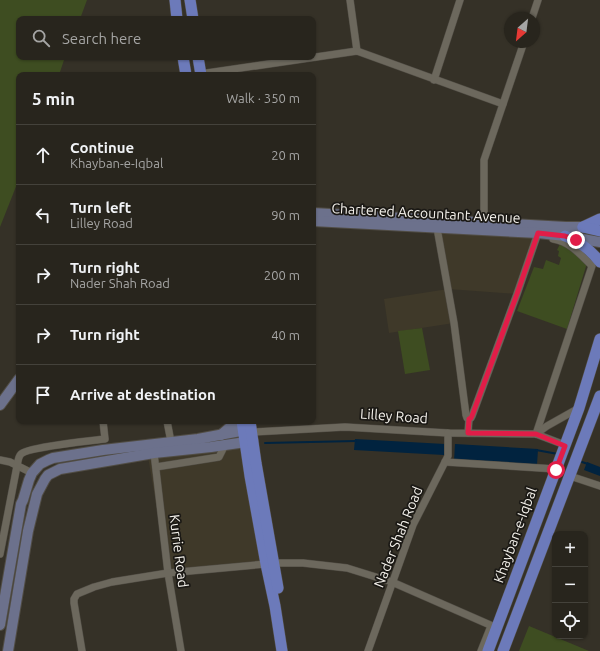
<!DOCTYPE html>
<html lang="en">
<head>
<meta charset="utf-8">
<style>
  :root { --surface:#28251d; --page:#302d26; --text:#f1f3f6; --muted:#a5a5a4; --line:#44423b }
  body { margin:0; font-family:Ubuntu,sans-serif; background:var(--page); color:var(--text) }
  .controls { position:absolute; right:12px; bottom:12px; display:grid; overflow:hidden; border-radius:8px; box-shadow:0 1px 3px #0004 }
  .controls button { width:36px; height:36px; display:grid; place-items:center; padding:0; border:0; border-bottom:1px solid var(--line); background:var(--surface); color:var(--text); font:20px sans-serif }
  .compass { position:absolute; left:504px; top:12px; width:36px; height:36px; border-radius:50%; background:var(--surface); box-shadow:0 1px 3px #0004; rotate:208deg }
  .stop { position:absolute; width:12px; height:12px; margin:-9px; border:3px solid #e11d48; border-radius:50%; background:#fff }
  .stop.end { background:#e11d48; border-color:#fff; box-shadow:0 1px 4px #0008 }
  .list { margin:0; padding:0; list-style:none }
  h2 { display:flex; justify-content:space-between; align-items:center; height:52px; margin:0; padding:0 16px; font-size:17px }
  h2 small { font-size:13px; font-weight:400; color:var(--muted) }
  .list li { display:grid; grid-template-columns:26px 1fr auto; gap:12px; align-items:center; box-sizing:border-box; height:60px; padding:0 16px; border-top:1px solid var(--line) }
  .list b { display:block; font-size:15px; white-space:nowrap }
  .list p { margin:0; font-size:13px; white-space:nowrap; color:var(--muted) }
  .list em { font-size:13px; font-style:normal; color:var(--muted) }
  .icon { flex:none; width:22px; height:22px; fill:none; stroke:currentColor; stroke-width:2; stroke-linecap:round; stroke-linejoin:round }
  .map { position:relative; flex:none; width:600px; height:651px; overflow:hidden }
  .search { position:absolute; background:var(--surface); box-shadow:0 1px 3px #0004; left:16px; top:16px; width:300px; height:44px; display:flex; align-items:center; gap:10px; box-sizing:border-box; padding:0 14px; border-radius:8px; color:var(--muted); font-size:15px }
  .panel { position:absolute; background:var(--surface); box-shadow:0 1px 3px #0004; left:16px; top:72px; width:300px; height:352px; border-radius:8px }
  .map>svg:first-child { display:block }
  .built { fill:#3f3929 }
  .green { fill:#3e4d21 }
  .water { fill:#01233f }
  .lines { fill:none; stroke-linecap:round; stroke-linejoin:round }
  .stream { stroke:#01233f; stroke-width:2 }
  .street-casing { stroke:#514d45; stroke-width:8 }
  .secondary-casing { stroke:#514d45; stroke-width:12 }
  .primary-casing { stroke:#514d45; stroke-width:12 }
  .street { stroke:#6c685d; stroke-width:7 }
  .secondary { stroke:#6c718c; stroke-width:10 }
  .primary { stroke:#6c7aba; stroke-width:11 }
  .route { stroke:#e11d48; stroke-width:5 }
  .labels { text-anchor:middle; stroke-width:3.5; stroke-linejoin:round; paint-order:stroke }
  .street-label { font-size:14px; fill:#f5f2ec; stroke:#1b1915 }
</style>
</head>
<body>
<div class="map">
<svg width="600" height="651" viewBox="0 0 600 651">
  <rect width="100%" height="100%" fill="#353127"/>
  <!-- built -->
  <g class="built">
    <path d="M439 229 538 233 517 294 448 289Z"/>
    <path d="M448 289 454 323 389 333 384 299Z"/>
    <path d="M242 434 266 564 168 573 148 457 235 441Z"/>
  </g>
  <!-- green -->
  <g class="green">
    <path d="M0 0H87L80 19H19V57H65L59 75H19V179L0 227Z"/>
    <path d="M560 244 566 246 587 263 567 329 517 311 534 267 543 269 546 260 559 265 561 258 558 256 559 251 557 250Z"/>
    <path d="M422 328 430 370 405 374 398 331Z"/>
    <path d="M529 626 589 651H519Z"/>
  </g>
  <!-- water -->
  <g class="water">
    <path d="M355 439 445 444 444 455 354 450Z"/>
    <path d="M455 444 538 449 537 465 454 461Z"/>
    <path d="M587 462 600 467V476L584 470Z"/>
  </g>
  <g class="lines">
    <!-- stream -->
    <g class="stream">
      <path d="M265 443 356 441"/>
      <path d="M536 450 558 454"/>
      <path d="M579 461 588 464"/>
    </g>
    <defs>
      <g id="street">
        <path d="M350 0 357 51"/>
        <path d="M532 18 538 0"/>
        <path d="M200 74 357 51 503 104"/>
        <path d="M434 80 460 0"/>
        <path d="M484 223V160L524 42"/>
        <path d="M437 228 454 323 466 415 467 418 469 419 468 433"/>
        <path d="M469 419 471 418 472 416 517 294 538 233"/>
        <path d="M167 421 171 442"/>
        <path d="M252 432 345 427 448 433 536 434 565 445"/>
        <path d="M536 434 592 266C581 255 569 241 553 239"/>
        <path d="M536 434 547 426 579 408"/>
        <path d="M154 453 168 573 181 651"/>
        <path d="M0 460 10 462 32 473"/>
        <path d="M445 462 556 469"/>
        <path d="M156 467 219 457 225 445"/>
        <path d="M570 476 600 486"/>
        <path d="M0 554 17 466C18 462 18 457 21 454 28 447 91 441 105 439L103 421"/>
        <path d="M274 563H303L347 568 392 582 497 628"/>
        <path d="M82 651 74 603V599L77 594 94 587 112 582 168 573 266 564"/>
        <path d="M368 651 413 525 448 456V433"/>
        <path d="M481 651 491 626"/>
      </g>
      <g id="secondary">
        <path d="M313 213 566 227H583L590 226"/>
        <path d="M313 221 538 233 565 236 600 242"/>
        <path d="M0 405 19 379"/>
        <path d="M221 435 237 421"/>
        <path d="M0 625 21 504 23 500 29 480 32 473 40 464 48 460 53 458 103 450 198 439 251 429"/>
        <path d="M8 651 28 531 37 494 45 479 48 475 60 469 154 453 211 447 253 441"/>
      </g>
      <g id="primary">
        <path d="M175 0 177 19"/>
        <path d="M190 0 193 19"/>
        <path d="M183 57 186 75"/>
        <path d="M198 57 201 75"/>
        <path d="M583 227 600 219"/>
        <path d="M583 227 600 231"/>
        <path d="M565 236C580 242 590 249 600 262"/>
        <path d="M242 421 245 442 250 476 266 564 275 606 282 651"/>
        <path d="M250 421 256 463 278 588"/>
        <path d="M488 651 579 408 600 339"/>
        <path d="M503 651 600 396"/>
      </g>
    </defs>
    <!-- street casing -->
    <use href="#street" class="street-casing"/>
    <!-- secondary casing -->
    <use href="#secondary" class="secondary-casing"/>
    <!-- primary casing -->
    <use href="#primary" class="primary-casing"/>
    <!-- street -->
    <use href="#street" class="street"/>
    <!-- secondary -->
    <use href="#secondary" class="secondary"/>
    <!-- primary -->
    <use href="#primary" class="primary"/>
  </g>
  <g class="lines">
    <!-- route -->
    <path class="route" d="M556 470 565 446 536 434 468 433 469 419 471 418 472 416 517 294 538 233 565 236 576 240"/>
  </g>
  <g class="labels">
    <!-- street labels -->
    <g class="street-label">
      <text transform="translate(426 213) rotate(3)" y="5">Chartered Accountant Avenue</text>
      <text transform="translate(394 416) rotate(4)" y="5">Lilley Road</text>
      <text transform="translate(515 535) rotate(-70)" y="5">Khayban-e-Iqbal</text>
      <text transform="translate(398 537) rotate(-68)" y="5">Nader Shah Road</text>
      <text transform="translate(179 551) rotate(83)" y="5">Kurrie Road</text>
    </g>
  </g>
</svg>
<div class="controls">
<button>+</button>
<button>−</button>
<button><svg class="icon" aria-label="locate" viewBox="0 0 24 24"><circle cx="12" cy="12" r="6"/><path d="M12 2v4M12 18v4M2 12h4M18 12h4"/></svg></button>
</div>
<svg class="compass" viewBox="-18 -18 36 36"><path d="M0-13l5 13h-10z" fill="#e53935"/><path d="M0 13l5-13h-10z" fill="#a5a5a4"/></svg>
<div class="stop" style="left:556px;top:470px"></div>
<div class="stop end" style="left:576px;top:240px"></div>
<div class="search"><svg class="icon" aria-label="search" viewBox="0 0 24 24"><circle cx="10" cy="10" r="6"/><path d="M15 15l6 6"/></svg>Search here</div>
<section class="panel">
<h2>5 min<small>Walk · 350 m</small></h2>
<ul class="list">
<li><svg class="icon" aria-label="ahead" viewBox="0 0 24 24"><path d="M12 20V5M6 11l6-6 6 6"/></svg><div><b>Continue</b><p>Khayban-e-Iqbal</p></div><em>20 m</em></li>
<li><svg class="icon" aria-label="left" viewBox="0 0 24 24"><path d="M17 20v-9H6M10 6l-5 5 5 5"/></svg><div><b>Turn left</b><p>Lilley Road</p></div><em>90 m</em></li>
<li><svg class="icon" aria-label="right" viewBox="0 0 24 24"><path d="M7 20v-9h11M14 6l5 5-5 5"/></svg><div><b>Turn right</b><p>Nader Shah Road</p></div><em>200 m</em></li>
<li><svg class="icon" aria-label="right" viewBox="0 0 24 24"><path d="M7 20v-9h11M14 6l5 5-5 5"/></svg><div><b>Turn right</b></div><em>40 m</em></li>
<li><svg class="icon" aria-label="arrive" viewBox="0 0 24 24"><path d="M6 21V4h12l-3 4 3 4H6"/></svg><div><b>Arrive at destination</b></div></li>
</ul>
</section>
</div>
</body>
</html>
